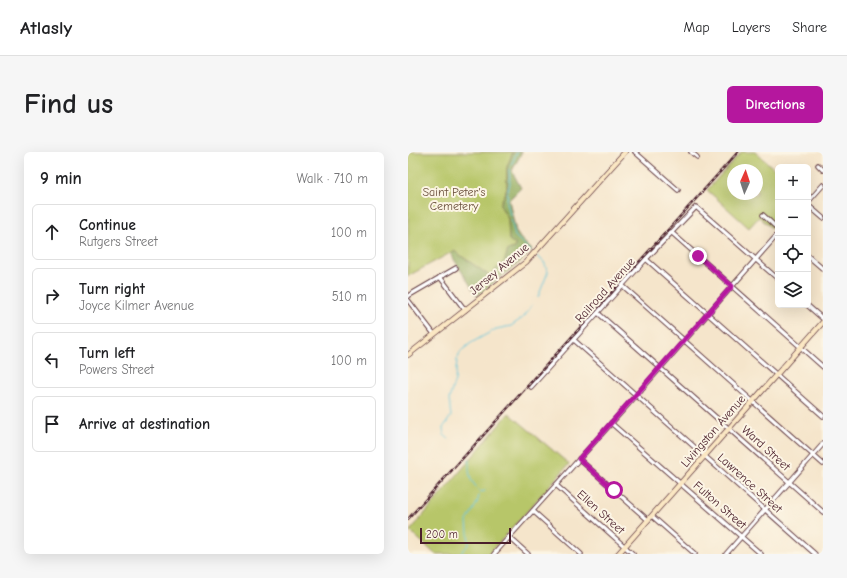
<!DOCTYPE html>
<html lang="en">
<head>
<meta charset="utf-8">
<style>
  :root { --surface:#fff; --page:#f6f6f6; --text:#202124; --muted:#757577; --line:#e0e0e0; --accent:#b5179e }
  body { margin:0; font-family:"Comic Neue",sans-serif; background:var(--page); color:var(--text) }
  .controls { position:absolute; right:12px; top:12px; display:grid; overflow:hidden; border-radius:6px; box-shadow:0 4px 16px #0002 }
  .controls button { width:36px; height:36px; display:grid; place-items:center; padding:0; border:0; border-bottom:1px solid var(--line); background:var(--surface); color:var(--text); font:20px sans-serif }
  .compass { position:absolute; left:319px; top:12px; width:36px; height:36px; border-radius:50%; background:var(--surface); box-shadow:0 4px 16px #0002; rotate:3deg }
  .scale { position:absolute; left:12px; bottom:10px; width:91px; box-sizing:border-box; padding-left:4px; border:2px solid #4a1f2b; border-top:0; font-size:11px; line-height:14px; white-space:nowrap; color:#4a1f2b; -webkit-text-stroke:3px #fcf5e5; paint-order:stroke }
  .stop { position:absolute; width:12px; height:12px; margin:-9px; border:3px solid #b5179e; border-radius:50%; background:#fff }
  .stop.end { background:#b5179e; border-color:#fff; box-shadow:0 1px 4px #0008 }
  .list { margin:0; padding:0; list-style:none }
  h2 { display:flex; justify-content:space-between; align-items:center; height:52px; margin:0; padding:0 16px; font-size:17px }
  h2 small { font-size:13px; font-weight:400; color:var(--muted) }
  .list li { display:grid; grid-template-columns:26px 1fr auto; gap:12px; align-items:center; box-sizing:border-box; height:56px; margin:0 8px 8px; padding:0 8px; border:1px solid var(--line); border-radius:6px }
  .list b { display:block; font-size:15px; white-space:nowrap }
  .list p { margin:0; font-size:13px; white-space:nowrap; color:var(--muted) }
  .list em { font-size:13px; font-style:normal; color:var(--muted) }
  .icon { flex:none; width:22px; height:22px; fill:none; stroke:currentColor; stroke-width:2; stroke-linecap:round; stroke-linejoin:round }
  .map { position:relative; flex:none; width:415px; height:402px; overflow:hidden; border-radius:6px }
  header { display:flex; align-items:center; gap:24px; box-sizing:border-box; height:56px; padding:0 20px; background:var(--surface); border-bottom:1px solid var(--line) }
  header strong { font-size:19px }
  nav { display:flex; gap:22px; margin-inline-start:auto; font-size:14px }
  .intro { display:flex; align-items:center; justify-content:space-between; box-sizing:border-box; height:96px; padding:0 24px }
  h1 { margin:0; font-size:28px }
  .button { padding:10px 18px; border-radius:6px; background:var(--accent); color:#fff; font-size:14px; font-weight:700 }
  main { display:flex; gap:24px; padding:0 24px }
  aside { flex:1; background:var(--surface); border-radius:6px; box-shadow:0 4px 16px #0002 }
  .map>svg:first-child { display:block }
  .green { fill:#b7c669; stroke:#80724a; fill-rule:evenodd }
  .forest { fill:#91ab5d; stroke:#6e6544 }
  .lines { fill:none; stroke-linecap:round; stroke-linejoin:round }
  .stream { stroke:#60c6de; stroke-width:1 }
  .street-casing { stroke:#643d43; stroke-width:5.5 }
  .secondary-casing { stroke:#643d43; stroke-width:6 }
  .street { stroke:#fff; stroke-width:3.5 }
  .secondary { stroke:#fbe7c3; stroke-width:4.5 }
  .rail-casing { stroke:#4a1f2b; stroke-width:2.5 }
  .rail { stroke:#fcf5e5; stroke-width:1; stroke-dasharray:3; stroke-linecap:butt }
  .route { stroke:#b5179e; stroke-width:5 }
  .labels { text-anchor:middle; stroke-width:4; stroke-linejoin:round; paint-order:stroke }
  .park-label { font-size:12px; fill:#6b513e; stroke:#fcf5e5 }
  .street-label { font-size:12px; fill:#4a1f2b; stroke:#fcf5e5 }
</style>
</head>
<body>
<header>
<strong>Atlasly</strong>
<nav><a>Map</a><a>Layers</a><a>Share</a></nav>
</header>
<div class="intro"><h1>Find us</h1><a class="button">Directions</a></div>
<main>
<aside>
<h2>9 min<small>Walk · 710 m</small></h2>
<ul class="list">
<li><svg class="icon" aria-label="ahead" viewBox="0 0 24 24"><path d="M12 20V5M6 11l6-6 6 6"/></svg><div><b>Continue</b><p>Rutgers Street</p></div><em>100 m</em></li>
<li><svg class="icon" aria-label="right" viewBox="0 0 24 24"><path d="M7 20v-9h11M14 6l5 5-5 5"/></svg><div><b>Turn right</b><p>Joyce Kilmer Avenue</p></div><em>510 m</em></li>
<li><svg class="icon" aria-label="left" viewBox="0 0 24 24"><path d="M17 20v-9H6M10 6l-5 5 5 5"/></svg><div><b>Turn left</b><p>Powers Street</p></div><em>100 m</em></li>
<li><svg class="icon" aria-label="arrive" viewBox="0 0 24 24"><path d="M6 21V4h12l-3 4 3 4H6"/></svg><div><b>Arrive at destination</b></div></li>
</ul>
</aside>
<div class="map">
<svg width="415" height="402" viewBox="0 0 415 402">
  <rect width="100%" height="100%" fill="#fcf5e5"/>
  <filter id="ink" filterUnits="userSpaceOnUse"><feTurbulence type="fractalNoise" baseFrequency=".025" numOctaves="2"/><feDisplacementMap in="SourceGraphic" scale="8" xChannelSelector="R" yChannelSelector="G"/><feConvolveMatrix kernelMatrix="1 2 1 2 8 2 1 2 1" color-interpolation-filters="sRGB"/></filter>
  <filter id="wash" filterUnits="userSpaceOnUse"><feTurbulence type="fractalNoise" baseFrequency=".012" numOctaves="4" result="noise"/><feDisplacementMap in="SourceGraphic" scale="16" xChannelSelector="R" yChannelSelector="G"/><feGaussianBlur stdDeviation="0.9" result="paint"/><feColorMatrix in="noise" values="0 0 0 0 0 0 0 0 0 0 0 0 0 0 0 0 0 1.4 0 .05"/><feComposite in="paint" operator="in"/></filter>
  <g filter="url(#wash)">
    <rect width="100%" height="100%" fill="#f5e5cb"/>
    <!-- green -->
    <g class="green">
      <path d="M0 0H105L99 15V37L92 53 100 67 101 88 107 92V96L100 98 97 108 82 124 46 99 0 124Z"/>
      <path d="M333 0H347L370 20V77L368 80 351 65 341 76 299 38ZM325 18H349V42H325Z"/>
      <path d="M101 261 161 312 81 402H27L2 379Z"/>
    </g>
    <!-- forest -->
    <path class="forest" d="M105 0H114L104 19 113 36 101 48 108 80 112 86 124 98 114 108 69 144 42 101 46 99 82 124 97 108 100 98 107 96V92L101 88 100 67 92 53 99 37V15Z"/>
    <g class="lines">
      <!-- stream -->
      <g class="stream">
        <path d="M109 0 101 18 102 31 100 38 99 50 107 84 123 99"/>
        <path d="M129 104 136 110 140 120 130 145"/>
        <path d="M41 287 36 283 35 276 43 264 41 247 47 228 49 208 53 199 63 191 88 177 103 174 116 165 124 153"/>
        <path d="M72 340 77 339"/>
        <path d="M52 402 61 392 59 369 69 351 72 340 63 328 61 319V307"/>
      </g>
    </g>
  </g>
  <g filter="url(#ink)">
    <g class="lines">
      <defs>
        <g id="street">
          <path d="M227 0 270 38"/>
          <path d="M283 0 289 5"/>
          <path d="M410 13 415 18"/>
          <path d="M400 50 415 33"/>
          <path d="M400 53 415 66"/>
          <path d="M355 63 370 77"/>
          <path d="M263 80 415 215"/>
          <path d="M400 104 415 117"/>
          <path d="M238 107 415 264"/>
          <path d="M32 125 57 158"/>
          <path d="M215 134 415 312"/>
          <path d="M0 144 48 116"/>
          <path d="M0 148 26 182"/>
          <path d="M399 153 415 167"/>
          <path d="M190 161 415 360"/>
          <path d="M166 188 407 402"/>
          <path d="M123 235 238 107 288 55 370 127"/>
          <path d="M203 271 353 402"/>
          <path d="M171 307 240 368"/>
          <path d="M148 333 225 402"/>
          <path d="M125 359 173 402"/>
          <path d="M244 364 287 402"/>
          <path d="M101 385 120 402"/>
          <path d="M86 402 226 246 370 82"/>
          <path d="M318 402 415 292"/>
        </g>
        <g id="secondary">
          <path d="M0 203 118 110 217 0"/>
          <path d="M210 402 415 170"/>
        </g>
      </defs>
      <!-- street casing -->
      <use href="#street" class="street-casing"/>
      <!-- secondary casing -->
      <use href="#secondary" class="secondary-casing"/>
      <!-- street -->
      <use href="#street" class="street"/>
      <!-- secondary -->
      <use href="#secondary" class="secondary"/>
      <defs>
        <path id="rail" d="M0 367 330 0"/>
      </defs>
      <!-- rail casing -->
      <use href="#rail" class="rail-casing"/>
      <!-- rail -->
      <use href="#rail" class="rail"/>
    </g>
  </g>
  <g class="lines" filter="url(#ink)">
    <!-- route -->
    <path class="route" d="M206 338 171 307 324 134 290 104"/>
  </g>
  <g class="labels">
    <!-- park labels -->
    <g class="park-label">
      <text x="46" y="44">Saint Peter's<tspan x="46" dy="14">Cemetery</tspan></text>
    </g>
    <!-- street labels -->
    <g class="street-label">
      <text transform="translate(91 117) rotate(-40)" y="4">Jersey Avenue</text>
      <text transform="translate(197 138) rotate(-48)" y="4">Railroad Avenue</text>
      <text transform="translate(305 279) rotate(-49)" y="4">Livingston Avenue</text>
      <text transform="translate(358 296) rotate(42)" y="4">Ward Street</text>
      <text transform="translate(342 331) rotate(42)" y="4">Lawrence Street</text>
      <text transform="translate(312 353) rotate(41)" y="4">Fulton Street</text>
      <text transform="translate(193 360) rotate(42)" y="4">Ellen Street</text>
    </g>
  </g>
</svg>
<div class="controls">
<button>+</button>
<button>−</button>
<button><svg class="icon" aria-label="locate" viewBox="0 0 24 24"><circle cx="12" cy="12" r="6"/><path d="M12 2v4M12 18v4M2 12h4M18 12h4"/></svg></button>
<button><svg class="icon" aria-label="layers" viewBox="0 0 24 24"><path d="M12 4l9 5-9 5-9-5zM3 14l9 5 9-5"/></svg></button>
</div>
<svg class="compass" viewBox="-18 -18 36 36"><path d="M0-13l5 13h-10z" fill="#e53935"/><path d="M0 13l5-13h-10z" fill="#757577"/></svg>
<div class="scale">200 m</div>
<div class="stop" style="left:206px;top:338px"></div>
<div class="stop end" style="left:290px;top:104px"></div>
</div>
</main>
</body>
</html>
